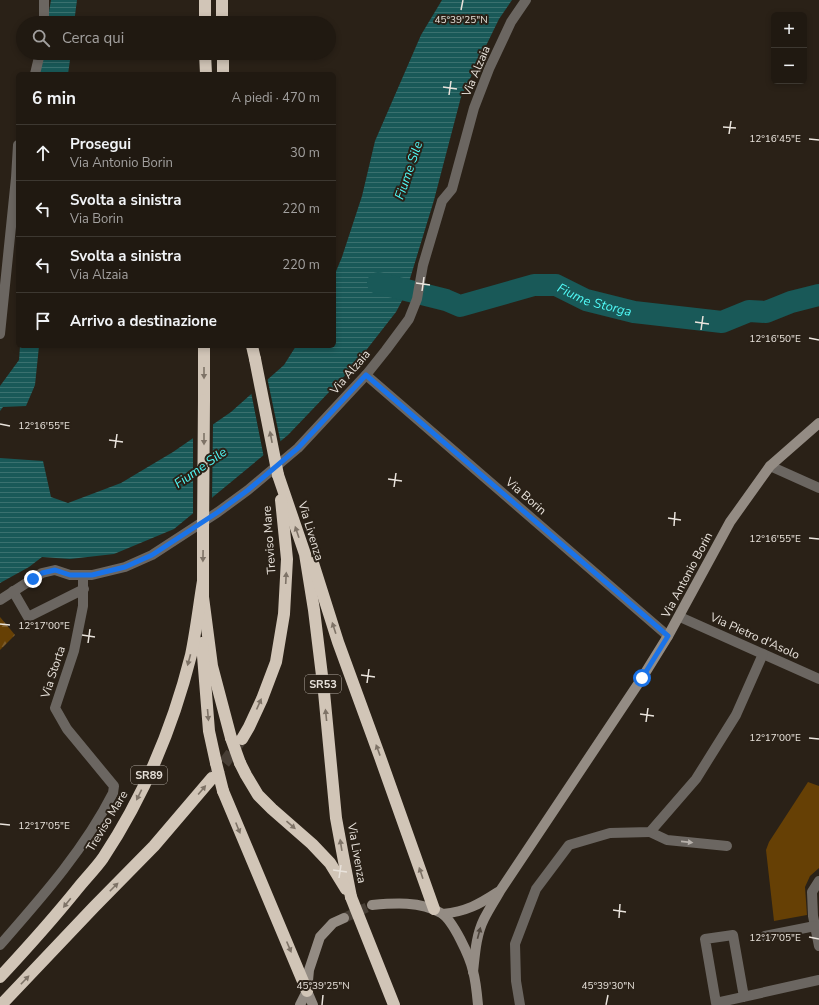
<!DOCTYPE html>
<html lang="it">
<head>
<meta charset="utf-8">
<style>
  :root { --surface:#201911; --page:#28221a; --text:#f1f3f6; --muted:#a2a09f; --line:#3d3831 }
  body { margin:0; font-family:"Nunito Sans",sans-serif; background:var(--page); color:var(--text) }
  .controls { position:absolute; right:12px; top:12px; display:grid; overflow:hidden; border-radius:6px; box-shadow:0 2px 6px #0003 }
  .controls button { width:36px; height:36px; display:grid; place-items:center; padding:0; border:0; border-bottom:1px solid var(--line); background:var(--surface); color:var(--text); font:20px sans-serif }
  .stop { position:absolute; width:12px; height:12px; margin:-9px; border:3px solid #1a73e8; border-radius:50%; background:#fff }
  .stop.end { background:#1a73e8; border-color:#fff; box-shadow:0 1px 4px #0008 }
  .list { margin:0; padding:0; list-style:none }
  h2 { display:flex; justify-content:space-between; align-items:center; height:52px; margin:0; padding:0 16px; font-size:17px }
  h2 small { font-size:13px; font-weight:400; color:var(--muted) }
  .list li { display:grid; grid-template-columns:26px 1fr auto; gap:12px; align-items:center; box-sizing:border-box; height:56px; padding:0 16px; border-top:1px solid var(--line) }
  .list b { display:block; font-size:15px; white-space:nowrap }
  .list p { margin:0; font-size:13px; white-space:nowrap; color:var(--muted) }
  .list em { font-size:13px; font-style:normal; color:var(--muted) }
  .icon { flex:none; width:22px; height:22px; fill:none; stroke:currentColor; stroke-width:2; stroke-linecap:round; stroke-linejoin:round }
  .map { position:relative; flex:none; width:819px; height:1005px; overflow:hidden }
  .search { position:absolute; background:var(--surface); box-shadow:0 2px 6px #0003; left:16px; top:16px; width:320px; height:44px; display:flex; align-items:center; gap:10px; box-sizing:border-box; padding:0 14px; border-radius:22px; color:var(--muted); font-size:15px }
  .panel { position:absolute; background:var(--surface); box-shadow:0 2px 6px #0003; left:16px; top:72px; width:320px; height:276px; border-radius:6px }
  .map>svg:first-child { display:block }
  .forest { fill:url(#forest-firs) }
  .park { fill:#664005 }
  .water { fill:url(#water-rules) }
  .pier { fill:#2a2117 }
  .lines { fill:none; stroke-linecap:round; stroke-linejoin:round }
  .river { stroke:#195958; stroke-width:22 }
  .secondary-tunnel { stroke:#473e35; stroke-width:10; stroke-dasharray:10 5; stroke-linecap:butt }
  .highway-tunnel { stroke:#473e35; stroke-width:12; stroke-dasharray:12 6; stroke-linecap:butt }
  .street { stroke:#6b6661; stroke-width:10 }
  .secondary { stroke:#948c84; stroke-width:10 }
  .highway { stroke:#d1c5b7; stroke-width:12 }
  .highway-bridge { stroke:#d1c5b7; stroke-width:12 }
  .oneway { fill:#7e7367 }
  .oneway2 { fill:#b7b1ab }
  .oneway3 { fill:#4f463d }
  .route { stroke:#1a73e8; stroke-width:5 }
  .ticks { fill:none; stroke:#e9e3dc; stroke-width:1.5 }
  .labels { text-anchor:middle; stroke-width:4; stroke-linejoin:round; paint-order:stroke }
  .shield { fill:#2a2117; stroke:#b0a9a1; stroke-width:1 }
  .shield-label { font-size:11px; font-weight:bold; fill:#e9e3dc }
  .street-label { font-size:12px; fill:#e9e3dc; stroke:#2a2117 }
  .water-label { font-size:13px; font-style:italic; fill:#50f9f6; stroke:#2a2117 }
  .ticks-label { font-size:10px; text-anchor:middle; fill:#e9e3dc; stroke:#2a2117; stroke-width:4; stroke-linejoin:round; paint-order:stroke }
</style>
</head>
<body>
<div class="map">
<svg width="819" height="1005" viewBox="0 0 819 1005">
  <defs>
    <pattern id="forest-firs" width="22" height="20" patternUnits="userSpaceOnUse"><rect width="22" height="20" fill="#664005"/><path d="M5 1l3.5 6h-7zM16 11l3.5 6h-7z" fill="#7c5b29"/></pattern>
    <pattern id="water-rules" width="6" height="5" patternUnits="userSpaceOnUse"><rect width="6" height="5" fill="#195958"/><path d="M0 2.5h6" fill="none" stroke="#3a716f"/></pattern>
  </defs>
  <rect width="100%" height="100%" fill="#2a2117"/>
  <!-- forest -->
  <path class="forest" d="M0 617 15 635 0 650Z"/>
  <!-- park -->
  <path class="park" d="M808 782 819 786V868L810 876 805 887 807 915 774 921 766 850 769 842Z"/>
  <!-- water -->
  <g class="water">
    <path d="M51 0H77L74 23H47Z"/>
    <path d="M442 0H512L499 19 461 97 434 200 405 295 396 312 353 367 288 435 174 529 114 554 70 559 42 557 29 567 0 583V458L43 461 51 497 68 503 121 483 173 452 231 412 284 365 296 346H334V276L342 257 362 196 375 141 421 35Z"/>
    <path d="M42 53H71L68 74H39Z"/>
    <path d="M20 346H39L35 385 26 406 3 407 0 411V386L19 360Z"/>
  </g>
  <!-- pier -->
  <g class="pier">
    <path d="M267 377 281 444 264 458 251 392Z"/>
    <path d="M213 423 212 500 193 516V436Z"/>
  </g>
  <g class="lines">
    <!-- river -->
    <path class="river" id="s1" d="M378 283 446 300 460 306 534 285H556L586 300 634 312 722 322 749 311 766 312 791 302 819 295"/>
    <!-- secondary-tunnel -->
    <path class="secondary-tunnel" d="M344 918 372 905"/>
    <!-- highway-tunnel -->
    <path class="highway-tunnel" d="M213 777 225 762 240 741"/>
    <!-- street -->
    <g class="street">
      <path d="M44 0V23"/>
      <path d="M35 74 40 53"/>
      <path d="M0 334 16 178 18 145"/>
      <path d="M366 375 668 636"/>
      <path d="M770 466 819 488"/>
      <path d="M13 591 28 617 84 589"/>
      <path d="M0 600 42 573 55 570 70 575H92L125 567 152 555 218 512 248 490 298 448 366 375 386 350 409 319 417 299 423 265 442 201 452 189 474 108 489 69 511 22 526 0"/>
      <path d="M680 617 819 679"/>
      <path d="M650 832 667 840 727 846"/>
      <path d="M819 881 812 892 813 916 819 946"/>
      <path d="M765 936 815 926"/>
      <path d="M0 945C42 897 84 850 113 793L114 786 67 729 55 708 74 651 83 606V575"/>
      <path d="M744 997 733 935 705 939 716 1003 819 980"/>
      <path d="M520 1005 516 981 515 944 536 889 569 845 610 833 650 832 696 779 736 715 763 654"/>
    </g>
    <!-- secondary -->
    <g class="secondary">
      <path d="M372 905C394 903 420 901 441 913 453 920 470 957 473 971 476 982 477 994 478 1005"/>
      <path d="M443 914C467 911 478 905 498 892"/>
      <path d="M473 972C475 954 476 935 484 919 489 909 495 900 500 891L642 678 668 636 730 522 770 466 819 423"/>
      <path d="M300 1005 307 991"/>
      <path d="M313 1005 307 991 309 970 320 937 333 923 344 918"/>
    </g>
    <!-- highway -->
    <g class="highway">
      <path d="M205 0V23"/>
      <path d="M222 0V23"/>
      <path d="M205 53 206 74"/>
      <path d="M223 53V74"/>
      <path d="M252 346 255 359"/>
      <path d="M204 400V346"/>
      <path d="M278 475 305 554 314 610 324 692 336 818 343 856 351 897"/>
      <path d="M203 532V597L212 666 231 738"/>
      <path d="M313 563 338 642 380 757 434 909"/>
      <path d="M202 643 209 731 216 763"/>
      <path d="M242 739 249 727 262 699 276 662 284 614 287 559 281 500"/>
      <path d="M240 763 246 775 258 795 272 809 312 844 330 863 346 889"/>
      <path d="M223 791 307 991"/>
      <path d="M0 977C27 948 53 919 78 888 86 878 96 868 103 858 144 796 173 727 191 655 196 631 199 605 203 581"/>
      <path d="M1 1005 94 907 154 846 212 778"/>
    </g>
    <!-- highway-bridge -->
    <g class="highway-bridge">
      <path d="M255 359 278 475"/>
      <path d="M203 532 204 400"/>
      <path d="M231 738 240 763"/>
      <path d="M216 763 223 791"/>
      <path d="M351 897 394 1005"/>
    </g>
  </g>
  <!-- one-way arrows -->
  <defs><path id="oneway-solid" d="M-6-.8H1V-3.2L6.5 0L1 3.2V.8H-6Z"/></defs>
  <g class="oneway">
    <use href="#oneway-solid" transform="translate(204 373) rotate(90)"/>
    <use href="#oneway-solid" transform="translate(271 437) rotate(-101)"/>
    <use href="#oneway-solid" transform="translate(204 439) rotate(90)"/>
    <use href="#oneway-solid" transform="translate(297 532) rotate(-109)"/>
    <use href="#oneway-solid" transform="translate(203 556) rotate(91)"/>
    <use href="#oneway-solid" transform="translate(286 578) rotate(-87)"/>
    <use href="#oneway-solid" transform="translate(334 628) rotate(-108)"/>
    <use href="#oneway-solid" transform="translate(189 660) rotate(105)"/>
    <use href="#oneway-solid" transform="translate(259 704) rotate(-66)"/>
    <use href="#oneway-solid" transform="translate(208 715) rotate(85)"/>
    <use href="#oneway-solid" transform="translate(326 715) rotate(-96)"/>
    <use href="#oneway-solid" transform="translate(378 750) rotate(-110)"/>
    <use href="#oneway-solid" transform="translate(202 790) rotate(-50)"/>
    <use href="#oneway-solid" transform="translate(139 795) rotate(116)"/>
    <use href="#oneway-solid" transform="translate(291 825) rotate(41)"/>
    <use href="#oneway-solid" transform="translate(238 828) rotate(68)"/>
    <use href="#oneway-solid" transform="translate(341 845) rotate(-99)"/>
    <use href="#oneway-solid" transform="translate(421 873) rotate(-109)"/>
    <use href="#oneway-solid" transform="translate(114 887) rotate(-45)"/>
    <use href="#oneway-solid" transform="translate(67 903) rotate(129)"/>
    <use href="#oneway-solid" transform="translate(289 947) rotate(67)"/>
    <use href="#oneway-solid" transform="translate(25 980) rotate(-46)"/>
  </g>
  <use class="oneway2" href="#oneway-solid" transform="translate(687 842) rotate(6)"/>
  <use class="oneway3" href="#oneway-solid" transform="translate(479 933) rotate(-75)"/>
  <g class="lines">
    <!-- route -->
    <path class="route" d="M33 579 42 573 55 570 70 575H92L125 567 152 555 218 512 248 490 298 448 366 375 668 636 642 678"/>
  </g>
  <!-- ticks -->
  <path class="ticks" d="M461 10 463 0M443 87 457 89M449 95 451 81M723 127 736 128M729 134 731 121M809 139 819 140M416 283 430 285M422 291 424 277M695 322 709 324M701 330 703 316M809 338 819 340M0 424 10 426M109 440 123 442M115 448 117 434M388 479 402 481M394 487 396 473M668 518 681 520M674 526 675 512M809 538 819 539M0 624 10 625M82 635 95 637M88 643 90 629M361 675 375 677M367 683 369 669M640 714 654 716M646 722 648 708M809 738 819 739M0 824 10 825M333 870 347 872M339 878 341 865M613 910 626 912M619 918 620 904M809 937 819 939M322 1005 323 995M606 1005 608 995"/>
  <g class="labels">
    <!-- shield labels -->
    <g class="shield">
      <rect x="305" y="675" width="36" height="18" rx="3"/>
      <rect x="131" y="766" width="36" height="18" rx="3"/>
    </g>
    <g class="shield-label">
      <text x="323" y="688">SR53</text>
      <text x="149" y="779">SR89</text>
    </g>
    <!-- street labels -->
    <g class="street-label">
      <text transform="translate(476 71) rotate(-67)" y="4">Via Alzaia</text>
      <text transform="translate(350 372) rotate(-49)" y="4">Via Alzaia</text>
      <text transform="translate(526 496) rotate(41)" y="4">Via Borin</text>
      <text transform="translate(311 531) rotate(73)" y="4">Via Livenza</text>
      <text transform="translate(269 540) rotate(-94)" y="4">Treviso Mare</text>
      <text transform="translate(687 575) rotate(-62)" y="4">Via Antonio Borin</text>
      <text transform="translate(755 636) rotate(24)" y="4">Via Pietro d'Asolo</text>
      <text transform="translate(53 672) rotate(-72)" y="4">Via Storta</text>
      <text transform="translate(107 821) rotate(-59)" y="4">Treviso Mare</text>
      <text transform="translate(357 853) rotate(80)" y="4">Via Livenza</text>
    </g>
    <!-- water labels -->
    <g class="water-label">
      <text transform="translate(408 170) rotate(-71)" y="5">Fiume Sile</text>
      <text dy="5" stroke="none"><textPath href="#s1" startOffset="226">Fiume Storga</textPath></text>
      <text transform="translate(200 467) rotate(-35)" y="5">Fiume Sile</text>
    </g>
  </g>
  <g class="ticks-label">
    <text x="461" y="23">45°39'25"N</text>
    <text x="775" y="142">12°16'45"E</text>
    <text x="775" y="342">12°16'50"E</text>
    <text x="44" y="429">12°16'55"E</text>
    <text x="775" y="542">12°16'55"E</text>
    <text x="44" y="629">12°17'00"E</text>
    <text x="775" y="741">12°17'00"E</text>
    <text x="44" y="829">12°17'05"E</text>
    <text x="775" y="941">12°17'05"E</text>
    <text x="323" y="989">45°39'25"N</text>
    <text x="608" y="989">45°39'30"N</text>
  </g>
</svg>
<div class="controls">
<button>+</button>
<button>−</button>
</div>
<div class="stop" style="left:642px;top:678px"></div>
<div class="stop end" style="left:33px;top:579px"></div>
<div class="search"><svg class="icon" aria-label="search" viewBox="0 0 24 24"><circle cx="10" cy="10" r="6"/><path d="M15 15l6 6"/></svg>Cerca qui</div>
<section class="panel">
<h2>6 min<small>A piedi · 470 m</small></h2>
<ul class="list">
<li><svg class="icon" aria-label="ahead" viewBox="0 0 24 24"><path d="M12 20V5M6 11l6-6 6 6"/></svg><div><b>Prosegui</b><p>Via Antonio Borin</p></div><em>30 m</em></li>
<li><svg class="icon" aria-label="left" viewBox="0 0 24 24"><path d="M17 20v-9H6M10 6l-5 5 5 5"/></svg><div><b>Svolta a sinistra</b><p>Via Borin</p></div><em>220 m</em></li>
<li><svg class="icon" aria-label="left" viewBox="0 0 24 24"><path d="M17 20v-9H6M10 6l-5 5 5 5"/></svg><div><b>Svolta a sinistra</b><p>Via Alzaia</p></div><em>220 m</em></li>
<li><svg class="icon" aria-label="arrive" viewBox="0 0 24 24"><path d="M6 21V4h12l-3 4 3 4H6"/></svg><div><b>Arrivo a destinazione</b></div></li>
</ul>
</section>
</div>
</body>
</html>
